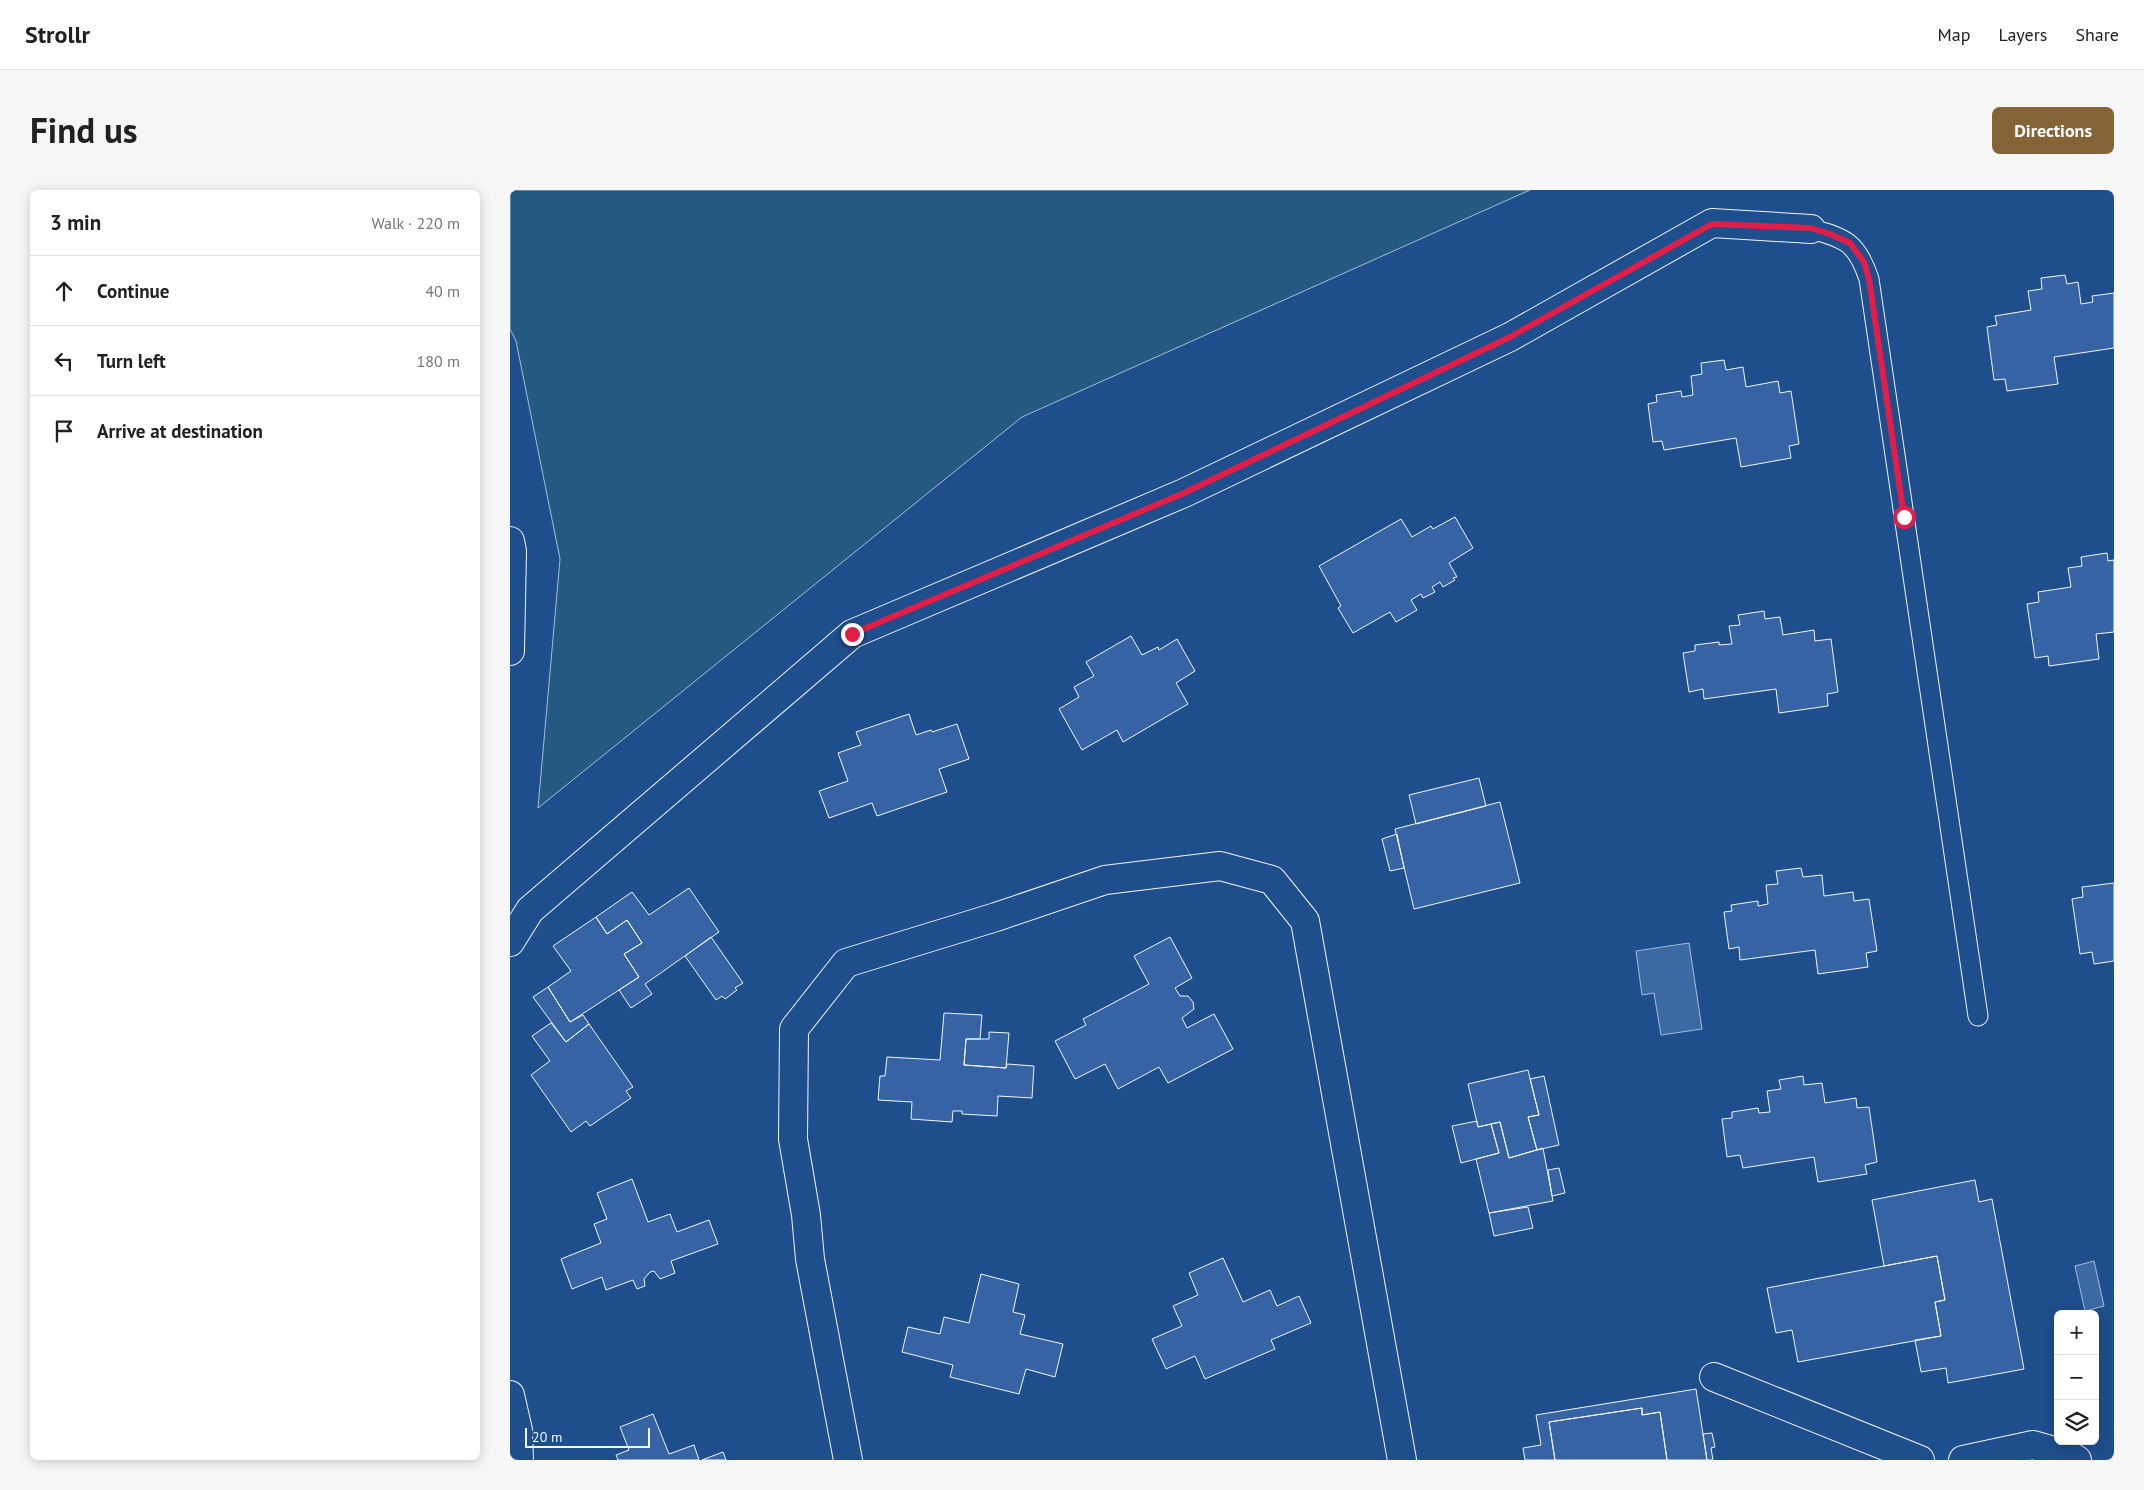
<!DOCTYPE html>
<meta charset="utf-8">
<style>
:root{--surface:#fff;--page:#f6f6f6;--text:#202124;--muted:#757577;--line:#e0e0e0;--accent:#846436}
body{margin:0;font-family:"PT Sans",sans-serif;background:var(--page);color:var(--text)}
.controls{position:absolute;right:15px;bottom:15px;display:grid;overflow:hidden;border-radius:8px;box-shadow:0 2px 12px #0003}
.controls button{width:45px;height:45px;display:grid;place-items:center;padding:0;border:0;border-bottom:1px solid var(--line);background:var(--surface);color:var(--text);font:25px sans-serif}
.scale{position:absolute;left:15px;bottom:12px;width:125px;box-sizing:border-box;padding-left:5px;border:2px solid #f2f6ff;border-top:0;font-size:14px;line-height:18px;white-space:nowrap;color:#f2f6ff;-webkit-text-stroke:4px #1f4e8c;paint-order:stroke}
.stop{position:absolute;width:15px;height:15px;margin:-11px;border:4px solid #e11d48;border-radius:50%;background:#fff}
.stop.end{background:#e11d48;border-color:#fff;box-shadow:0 1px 5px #0008}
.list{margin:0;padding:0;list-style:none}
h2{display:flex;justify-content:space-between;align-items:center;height:65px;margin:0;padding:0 20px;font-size:21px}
h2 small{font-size:16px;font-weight:400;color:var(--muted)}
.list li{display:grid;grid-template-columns:32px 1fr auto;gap:15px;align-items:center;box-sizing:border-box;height:70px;padding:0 20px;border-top:1px solid var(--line)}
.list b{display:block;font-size:19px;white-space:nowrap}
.list em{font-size:16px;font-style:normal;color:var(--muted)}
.icon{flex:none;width:28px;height:28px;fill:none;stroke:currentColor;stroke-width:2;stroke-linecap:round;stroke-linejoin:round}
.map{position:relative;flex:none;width:1604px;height:1270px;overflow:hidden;border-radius:8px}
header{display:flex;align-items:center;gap:30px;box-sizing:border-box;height:70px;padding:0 25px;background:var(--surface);border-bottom:1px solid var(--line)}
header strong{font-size:24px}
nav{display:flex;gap:28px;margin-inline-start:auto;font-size:18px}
.intro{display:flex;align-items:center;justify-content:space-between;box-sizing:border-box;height:120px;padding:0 30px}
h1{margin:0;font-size:35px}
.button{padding:12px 22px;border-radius:8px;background:var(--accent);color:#fff;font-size:18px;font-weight:700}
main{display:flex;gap:30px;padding:0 30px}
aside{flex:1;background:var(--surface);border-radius:8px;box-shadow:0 2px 12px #0003}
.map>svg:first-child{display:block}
.green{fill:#245a82;stroke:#a8bbd7}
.water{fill:#3b69a3;stroke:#a8bbd7}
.building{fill:#3563a3;stroke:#f2f6ff}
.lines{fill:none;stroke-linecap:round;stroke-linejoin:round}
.lane-casing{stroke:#f2f6ff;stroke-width:21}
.street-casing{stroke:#f2f6ff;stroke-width:30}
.lane{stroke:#1f4e8c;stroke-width:19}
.street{stroke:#1f4e8c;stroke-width:28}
.route{stroke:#e11d48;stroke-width:6}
</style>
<header>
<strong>Strollr</strong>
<nav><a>Map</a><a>Layers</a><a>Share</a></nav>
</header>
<div class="intro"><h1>Find us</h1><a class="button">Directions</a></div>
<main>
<aside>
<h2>3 min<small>Walk · 220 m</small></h2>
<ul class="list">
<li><svg class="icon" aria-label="ahead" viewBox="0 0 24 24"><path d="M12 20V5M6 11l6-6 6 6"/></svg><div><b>Continue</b></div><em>40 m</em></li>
<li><svg class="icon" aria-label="left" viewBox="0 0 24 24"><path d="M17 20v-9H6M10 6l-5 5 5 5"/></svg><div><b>Turn left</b></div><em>180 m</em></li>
<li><svg class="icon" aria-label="arrive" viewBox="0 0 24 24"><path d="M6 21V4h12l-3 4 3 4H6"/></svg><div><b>Arrive at destination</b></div></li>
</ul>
</aside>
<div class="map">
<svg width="1604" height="1270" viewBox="0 0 1604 1270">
<rect width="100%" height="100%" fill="#1f4e8c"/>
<path class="green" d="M0,0H1020L512,227L28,618L50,369L6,151L0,139Z"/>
<path class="water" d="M1179,753L1192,839L1151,845L1144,803L1132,805L1126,761Z
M1584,1071L1594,1116L1575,1121L1565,1076Z"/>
<path class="building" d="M1555,85L1557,94L1568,92L1571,114L1583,112L1582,106L1604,103V158L1544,167L1548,194L1497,201L1495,189L1484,190L1477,137L1487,135L1485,126L1521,120L1518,101L1532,99L1531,88Z
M1214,170L1216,180L1233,177L1236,197L1268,191L1270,203L1281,201L1289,254L1279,256L1281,268L1231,277L1226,248L1154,260L1152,251L1143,252L1138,214L1147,212L1146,205L1171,201L1172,207L1183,205L1181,186L1192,184L1191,173Z
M945,327L963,358L939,373L947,387L943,388L945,390L933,397L930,392L922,397L925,402L913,408L911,404L901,410L907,420L886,432L880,422L843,443L828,418L831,416L809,376L891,329L902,347L921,336L923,339Z
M1597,363L1598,371L1604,370V442L1586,444L1589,469L1539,476L1538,466L1525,468L1517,414L1529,412L1528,402L1561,397L1558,378L1572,376L1571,367Z
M1254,421L1255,429L1270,427L1273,445L1304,440L1305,451L1321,449L1328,502L1317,504L1318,516L1269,523L1266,499L1194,509L1193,499L1179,502L1173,463L1185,461V455L1209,452V455L1222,454L1219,436L1230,435L1228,425Z
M621,446L632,465L648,457L649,460L667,449L685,481L666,493L678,514L613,552L607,540L572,560L549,519L569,507L564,497L584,486L576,472Z
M399,524L406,545L421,540L422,542L447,534L459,569L429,579L437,602L367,626L362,613L319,628L309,601L338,591L328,563L351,555L346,542Z
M969,588L976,616L906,634L899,605Z
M990,612L1010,693L904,719L885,639Z
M887,644L894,678L880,681L872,649Z
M1291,678L1293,687L1312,685L1314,706L1343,702L1344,711L1359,709L1367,761L1356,763L1358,777L1308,784L1305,760L1230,770L1229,757L1219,759L1214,722L1222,721L1221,715L1248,711V716L1258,714L1256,695L1268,694L1266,681Z
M1604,693V771L1584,774L1582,762L1570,764L1562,709L1573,707L1572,697Z
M179,698L209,742L135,794L142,804L121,818L109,800L129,787L114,764L132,753L117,730L97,744L86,727L122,702L139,725Z
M86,727L97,744L117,730L132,753L114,764L129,787L60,832L38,797L61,781L43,756Z
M201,747L233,793L225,798L227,800L215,809L212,806L206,810L175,766Z
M660,747L682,788L665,798L670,806H678L683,812L684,819L672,828L677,838L704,824L723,859L658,893L649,877L608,899L595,874L565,889L545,851L576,835L573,829L639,794L624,766Z
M38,797L60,832L73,825L79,834L56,852L23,807Z
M434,823L472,825L470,849H456L454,875L496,878L497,874L524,876L522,908L488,906L487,926L452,924V921H443L442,932L401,929L402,912L368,910L370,886H375L377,867L430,870Z
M41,833L56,852L79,834L123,897L116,901L121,908L80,936L76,931L61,942L21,885L40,871L22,846Z
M479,842L499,843L496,878L454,875L456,849H479Z
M1018,880L1029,925L1018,927L1027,960L999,968L990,932L968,937L958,894Z
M1034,886L1049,955L1027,960L1018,927L1029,925L1020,889Z
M1293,886L1294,895L1312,893L1315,913L1346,908L1347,918L1359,917L1367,972L1355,975L1357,984L1308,992L1304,967L1233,978L1230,965L1217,967L1212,929L1222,928V922L1248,918L1249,923L1260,922L1257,901L1271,899L1269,890Z
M967,931L968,937L981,934L989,963L951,973L942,936Z
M990,932L999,968L1033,958L1043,1011L979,1023L966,969L989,963L981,934Z
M1049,978L1055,1003L1042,1006L1038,980Z
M122,989L138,1032L160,1024L167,1042L199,1030L208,1054L161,1071L165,1083L150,1089L144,1081L140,1082L134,1089L135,1096L127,1099L123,1090L96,1100L92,1087L62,1099L51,1069L91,1053L84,1034L97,1029L87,1003Z
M1465,990L1469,1012L1482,1009L1514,1179L1438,1193L1436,1178L1411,1182L1405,1150L1431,1146L1425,1112L1435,1110L1427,1066L1374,1076L1362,1010Z
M1018,1017L1023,1038L984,1046L979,1023Z
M1427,1066L1435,1110L1425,1112L1431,1146L1288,1172L1282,1140L1266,1143L1257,1098Z
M713,1068L733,1112L760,1100L767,1116L789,1106L801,1133L761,1150L765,1159L695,1189L685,1166L656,1179L642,1149L672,1136L663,1116L688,1105L679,1083Z
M471,1084L509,1094L503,1122L515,1125L510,1144L553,1154L545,1187L516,1179L509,1204L440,1187L443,1175L392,1162L398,1137L430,1144L434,1127L459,1133Z
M1186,1199L1197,1270H1157L1150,1222L1132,1225V1218L1039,1232L1045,1270H1015L1013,1258L1031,1255L1026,1225Z
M1132,1218V1225L1150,1222L1157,1270H1045L1039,1232Z
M143,1224L159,1264L184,1255L189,1270H108L106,1265L119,1260L110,1237Z
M1202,1243L1205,1257L1201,1258L1203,1270H1197L1193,1244Z
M213,1262L216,1270H192Z"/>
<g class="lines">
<defs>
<path id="lane" d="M1301,39C1336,48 1347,53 1359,89L1468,826"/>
<path id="street" d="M0,351L2,361L0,461
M0,752L20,720L342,444L674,303L1000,147L1202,33L1301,39
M1204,1187L1410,1270
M0,1205L8,1240L9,1270
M338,1270L300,1069L296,1025L283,949L284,839L336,773L486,727L595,690L710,676L762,690L795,731L892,1270
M1453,1270L1523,1255L1561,1266L1567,1270"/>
</defs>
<use href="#lane" class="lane-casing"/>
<use href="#street" class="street-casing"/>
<use href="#lane" class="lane"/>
<use href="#street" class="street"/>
</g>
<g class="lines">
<path class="route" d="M342,444L674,303L1000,147L1202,34L1301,38L1320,44L1340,53L1354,72L1359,89L1394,327"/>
</g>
</svg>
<div class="controls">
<button>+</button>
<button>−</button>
<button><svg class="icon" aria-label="layers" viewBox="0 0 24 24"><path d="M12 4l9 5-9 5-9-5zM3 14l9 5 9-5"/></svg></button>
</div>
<div class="scale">20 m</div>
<div class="stop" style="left:1394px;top:327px"></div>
<div class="stop end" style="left:342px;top:444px"></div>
</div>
</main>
